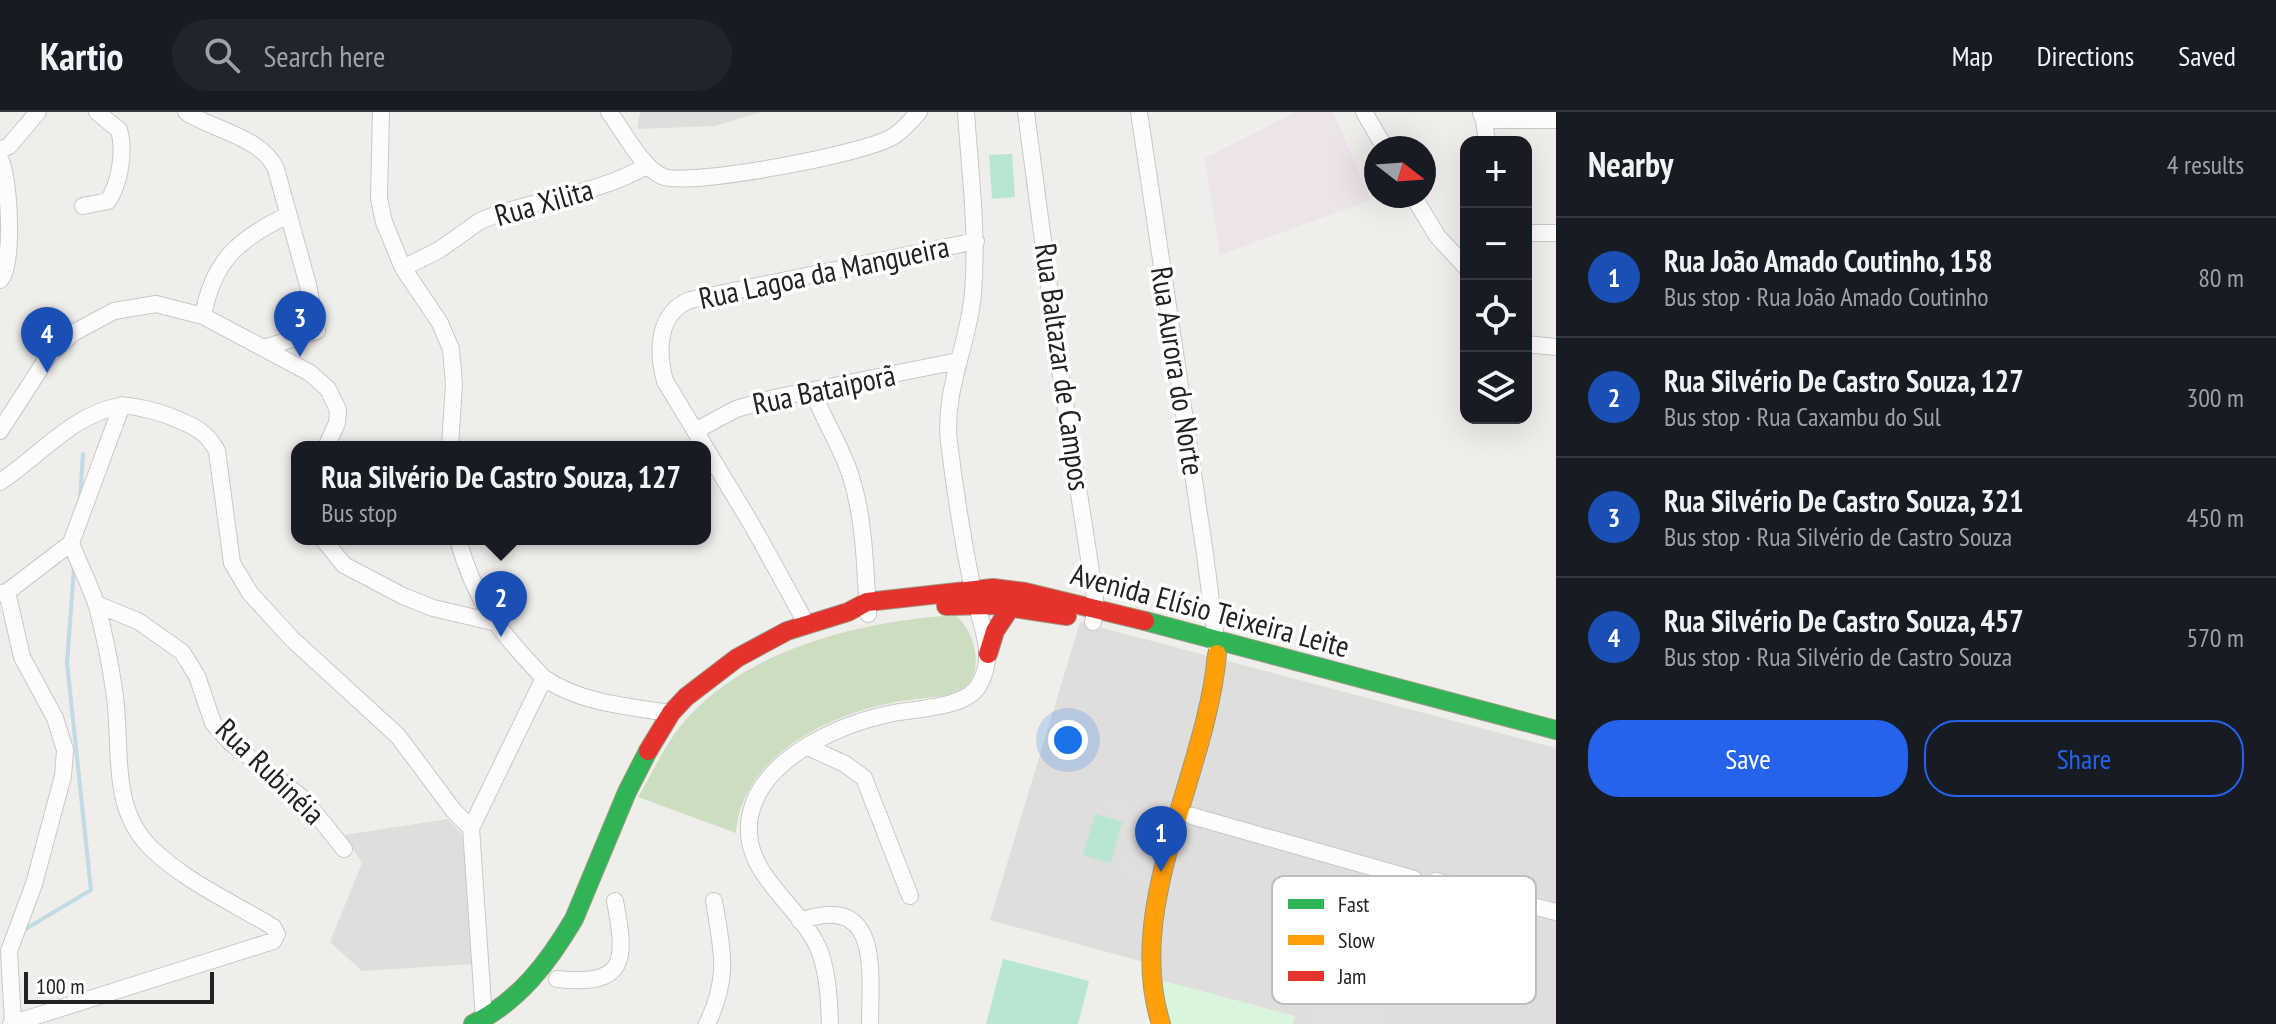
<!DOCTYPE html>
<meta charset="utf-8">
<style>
:root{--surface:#171b24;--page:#20242c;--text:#f1f3f6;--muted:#9ea1a6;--line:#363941;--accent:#2563eb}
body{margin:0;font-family:"PT Sans Narrow",sans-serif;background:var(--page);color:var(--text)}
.controls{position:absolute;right:24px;top:24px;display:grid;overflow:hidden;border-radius:16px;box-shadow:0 8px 32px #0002}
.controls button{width:72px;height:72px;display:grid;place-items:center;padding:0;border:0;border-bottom:2px solid var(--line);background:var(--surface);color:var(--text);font:40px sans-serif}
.compass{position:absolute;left:1364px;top:24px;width:72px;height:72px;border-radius:50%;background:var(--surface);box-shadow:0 8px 32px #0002;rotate:107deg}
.scale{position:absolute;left:24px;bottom:20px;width:190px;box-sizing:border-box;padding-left:8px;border:4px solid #222;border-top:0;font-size:22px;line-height:28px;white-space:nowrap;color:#222;-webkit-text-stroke:6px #fff;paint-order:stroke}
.you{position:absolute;left:1068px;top:628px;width:28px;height:28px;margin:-20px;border:6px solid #fff;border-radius:50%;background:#1a73e8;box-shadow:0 0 0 12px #1a73e833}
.badge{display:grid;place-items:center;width:52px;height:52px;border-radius:50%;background:var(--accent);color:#fff;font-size:26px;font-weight:700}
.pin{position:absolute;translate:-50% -66px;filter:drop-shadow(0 2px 4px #0008)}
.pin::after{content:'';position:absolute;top:42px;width:28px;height:24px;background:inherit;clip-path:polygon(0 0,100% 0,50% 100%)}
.popup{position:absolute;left:291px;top:329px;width:420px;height:104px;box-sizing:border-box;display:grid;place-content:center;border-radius:16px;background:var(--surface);filter:drop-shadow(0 2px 6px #0005);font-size:26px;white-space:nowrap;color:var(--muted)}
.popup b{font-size:30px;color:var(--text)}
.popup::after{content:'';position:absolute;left:50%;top:100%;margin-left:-16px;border:16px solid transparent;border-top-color:var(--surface)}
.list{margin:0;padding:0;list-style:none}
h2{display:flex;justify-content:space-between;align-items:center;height:104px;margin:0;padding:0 32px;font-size:34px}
h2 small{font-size:26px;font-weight:400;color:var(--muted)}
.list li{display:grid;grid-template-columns:52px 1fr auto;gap:24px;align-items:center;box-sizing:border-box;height:120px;padding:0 32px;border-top:2px solid var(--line)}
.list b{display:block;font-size:30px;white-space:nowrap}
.list p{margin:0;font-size:26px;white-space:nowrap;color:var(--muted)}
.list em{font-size:26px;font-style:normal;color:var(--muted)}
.actions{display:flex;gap:16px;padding:24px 32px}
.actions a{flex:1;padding:18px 0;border:2px solid var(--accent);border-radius:32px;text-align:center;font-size:28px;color:var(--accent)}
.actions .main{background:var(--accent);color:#fff}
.icon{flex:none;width:44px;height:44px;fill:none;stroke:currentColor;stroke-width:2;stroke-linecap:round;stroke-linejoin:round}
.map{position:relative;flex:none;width:1556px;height:912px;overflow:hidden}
header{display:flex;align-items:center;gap:48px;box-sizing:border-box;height:112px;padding:0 40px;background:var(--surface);border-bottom:2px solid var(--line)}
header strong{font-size:38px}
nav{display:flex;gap:44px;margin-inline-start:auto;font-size:28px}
.search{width:560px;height:72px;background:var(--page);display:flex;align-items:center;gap:20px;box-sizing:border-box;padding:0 28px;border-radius:44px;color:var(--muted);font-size:30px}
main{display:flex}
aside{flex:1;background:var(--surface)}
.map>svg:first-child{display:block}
.residential{fill:#dfdedc}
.industrial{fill:#ede4e9}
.forest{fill:#cbdec1}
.park{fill:#daf5da}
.pitch{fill:#b7e6d2}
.parking{fill:#e0dfde}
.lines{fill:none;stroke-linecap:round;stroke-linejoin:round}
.stream{stroke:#bfdbe3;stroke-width:4}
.street-casing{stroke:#c9c8c7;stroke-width:18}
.fast-casing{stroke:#999a82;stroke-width:20}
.slow-casing{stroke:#999a82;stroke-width:20}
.jam-casing{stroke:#999a82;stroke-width:20}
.street{stroke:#fdfcfc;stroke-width:16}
.fast{stroke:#30b455;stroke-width:18}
.slow{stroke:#ff9f0a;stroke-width:18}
.jam{stroke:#e5322d;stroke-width:18}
.labels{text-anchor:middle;stroke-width:7;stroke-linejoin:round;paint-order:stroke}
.street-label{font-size:30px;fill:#222;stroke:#fff}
.key{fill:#fff;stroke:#bdbdbd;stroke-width:2}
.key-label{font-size:22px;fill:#222}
</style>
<header>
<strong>Kartio</strong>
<div class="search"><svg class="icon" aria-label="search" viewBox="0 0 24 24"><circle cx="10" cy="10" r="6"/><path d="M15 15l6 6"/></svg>Search here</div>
<nav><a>Map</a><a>Directions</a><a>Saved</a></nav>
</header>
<main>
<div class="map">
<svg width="1556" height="912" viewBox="0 0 1556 912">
<rect width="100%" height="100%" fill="#f0eeeb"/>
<path class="residential" d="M640,0H761L715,14L637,17Z
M1080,510L1556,636V912H1173L1155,853L990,808Z
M448,707L467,728L475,852L362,859L330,830L362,751L344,723Z"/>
<path class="industrial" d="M1296,0H1333L1371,88L1220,143L1205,46Z"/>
<path class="forest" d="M955,503C976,519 988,567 957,580C940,587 909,586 890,591C826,604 741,646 736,721L638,685C654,658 668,626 690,603C755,534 865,509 955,503Z"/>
<path class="park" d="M1157,867L1295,904L1293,912H1169Z"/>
<path class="pitch" d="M1012,42L1015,85L992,87L989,43Z
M1095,702L1122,710L1111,751L1083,743Z
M1339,779L1404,797L1393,833L1329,814Z
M1003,847L1089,869L1078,912H986Z"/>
<path class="parking" d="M1102,678L1167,696L1146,773L1081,755L1083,746L1112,754L1126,710L1095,700Z
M1343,745L1412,766L1398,825L1395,828L1404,795L1338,776L1330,803L1325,801Z
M1327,842L1398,863L1384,912H1307Z"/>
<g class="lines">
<path class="stream" d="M80,388L83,342
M22,819L91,778L67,551L74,456"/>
<defs>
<path id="street" d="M186,0C213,18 262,25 276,57L308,173L317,219L264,236
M381,0L379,86L384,110L403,156L440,211L451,237L454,272L450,335
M609,0C623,18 643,58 664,65C693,74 864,42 892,25C903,19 910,9 919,0
M1026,0L1060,258L1094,479L1096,496L1093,510
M1139,0L1205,442L1217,536
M1364,0L1385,36
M1481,1L1484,8L1487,30
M1484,8H1556
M0,38L9,34L38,0
M0,47C10,66 14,154 0,168
M1413,84L1438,125L1466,155
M83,94L108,89C120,71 125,38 119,18L97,0
M1526,121H1556
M403,156L439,138L480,109L495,103C545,86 600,81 646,54
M203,204C213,149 238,127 288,103
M1526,232L1556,235
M813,279C823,308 842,335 851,365C865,409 865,457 868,502
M0,319L49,243L73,221L114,199L156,192L203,204L310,261L328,277L338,298L337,311L326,335
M695,319L736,297L774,286L958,249
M0,370C38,345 73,302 120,294C131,292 163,301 174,306C194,314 207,320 217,339L232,451L250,481L292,527L398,624L454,699L471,716
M323,427L344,453L403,484L433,496L493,510
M458,427C474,488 501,522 544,566C580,591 629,595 671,601
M7,480L22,545L55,606L65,638L63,664L34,772L9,839L13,911
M0,481L7,480L71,431
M96,492L138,509L182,540L197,564L213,611L230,630L304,687L344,737
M806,511L752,413L665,269C657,240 657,201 690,188L976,129
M808,635L845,652L864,666L910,784
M1192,704L1414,767
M1436,769L1556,800
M800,809C882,780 870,860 870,912
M557,867C628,875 626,847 615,789
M484,907L471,716L544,566
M11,912L273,829L277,822L273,815C232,790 184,769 150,735C108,693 123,631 114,578C110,550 104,521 97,494C90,473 79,452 71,431L122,293
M707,912C730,865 722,838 714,789
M830,912C829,888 828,863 820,840C802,793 739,762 750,704C761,648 834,615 884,603C910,596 965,598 979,573C984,565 987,553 987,544C988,524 977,499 973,479C963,430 955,379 949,330C943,278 969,232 973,181C978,120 970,61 966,0"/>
<path id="fast" d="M1145,509L1556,618
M473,912C519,889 548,851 574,807L627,680L648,639"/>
<path id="slow" d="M1161,912C1123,794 1207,661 1217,542"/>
<path id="jam" d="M946,494L994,493L1067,504
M988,542L995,519L1011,495
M648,639L671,601L686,585L737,546L787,519L848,500L867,490L993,476L1025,480L1145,509"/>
</defs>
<use href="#street" class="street-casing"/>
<use href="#fast" class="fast-casing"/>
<use href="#slow" class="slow-casing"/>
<use href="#jam" class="jam-casing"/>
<use href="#street" class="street"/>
<use href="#fast" class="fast"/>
<use href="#slow" class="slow"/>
<use href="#jam" class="jam"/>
</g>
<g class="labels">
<g class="street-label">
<text transform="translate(544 91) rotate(-16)" y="10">Rua Xilita</text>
<text transform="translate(824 161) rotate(-12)" y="10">Rua Lagoa da Mangueira</text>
<text transform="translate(1062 255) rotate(82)" y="10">Rua Baltazar de Campos</text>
<text transform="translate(1177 259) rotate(81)" y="10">Rua Aurora do Norte</text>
<text transform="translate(824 278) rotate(-12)" y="10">Rua Bataiporã</text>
<text transform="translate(1210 499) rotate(15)" y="10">Avenida Elísio Teixeira Leite</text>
<text transform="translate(270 660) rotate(44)" y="10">Rua Rubinéia</text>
</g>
</g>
<rect x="1272" y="764" width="264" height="128" rx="12" class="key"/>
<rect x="1288" y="787" width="36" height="10" fill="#30b455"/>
<rect x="1288" y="823" width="36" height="10" fill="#ff9f0a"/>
<rect x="1288" y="859" width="36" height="10" fill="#e5322d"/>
<g class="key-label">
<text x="1338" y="800">Fast</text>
<text x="1338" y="836">Slow</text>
<text x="1338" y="872">Jam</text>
</g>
</svg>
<div class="controls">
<button>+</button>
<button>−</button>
<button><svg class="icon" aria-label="locate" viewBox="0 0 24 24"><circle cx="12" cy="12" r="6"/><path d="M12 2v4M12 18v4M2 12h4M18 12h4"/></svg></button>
<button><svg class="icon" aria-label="layers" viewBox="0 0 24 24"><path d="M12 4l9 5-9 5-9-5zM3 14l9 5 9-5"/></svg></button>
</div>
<svg class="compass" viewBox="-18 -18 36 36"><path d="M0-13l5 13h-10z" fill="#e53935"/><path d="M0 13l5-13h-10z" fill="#9ea1a6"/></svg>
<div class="scale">100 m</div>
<div class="you"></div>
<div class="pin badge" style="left:1161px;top:760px;background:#1a4fb4">1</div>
<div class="pin badge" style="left:501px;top:525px;background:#1a4fb4">2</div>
<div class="popup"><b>Rua Silvério De Castro Souza, 127</b>Bus stop</div>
<div class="pin badge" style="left:300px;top:245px;background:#1a4fb4">3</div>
<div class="pin badge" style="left:47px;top:261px;background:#1a4fb4">4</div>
</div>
<aside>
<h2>Nearby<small>4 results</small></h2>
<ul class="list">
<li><span class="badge" style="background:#1a4fb4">1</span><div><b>Rua João Amado Coutinho, 158</b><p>Bus stop · Rua João Amado Coutinho</p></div><em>80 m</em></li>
<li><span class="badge" style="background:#1a4fb4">2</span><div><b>Rua Silvério De Castro Souza, 127</b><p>Bus stop · Rua Caxambu do Sul</p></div><em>300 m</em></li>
<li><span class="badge" style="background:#1a4fb4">3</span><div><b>Rua Silvério De Castro Souza, 321</b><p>Bus stop · Rua Silvério de Castro Souza</p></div><em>450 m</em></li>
<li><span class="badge" style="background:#1a4fb4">4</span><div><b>Rua Silvério De Castro Souza, 457</b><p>Bus stop · Rua Silvério de Castro Souza</p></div><em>570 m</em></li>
</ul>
<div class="actions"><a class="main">Save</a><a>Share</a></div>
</aside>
</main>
